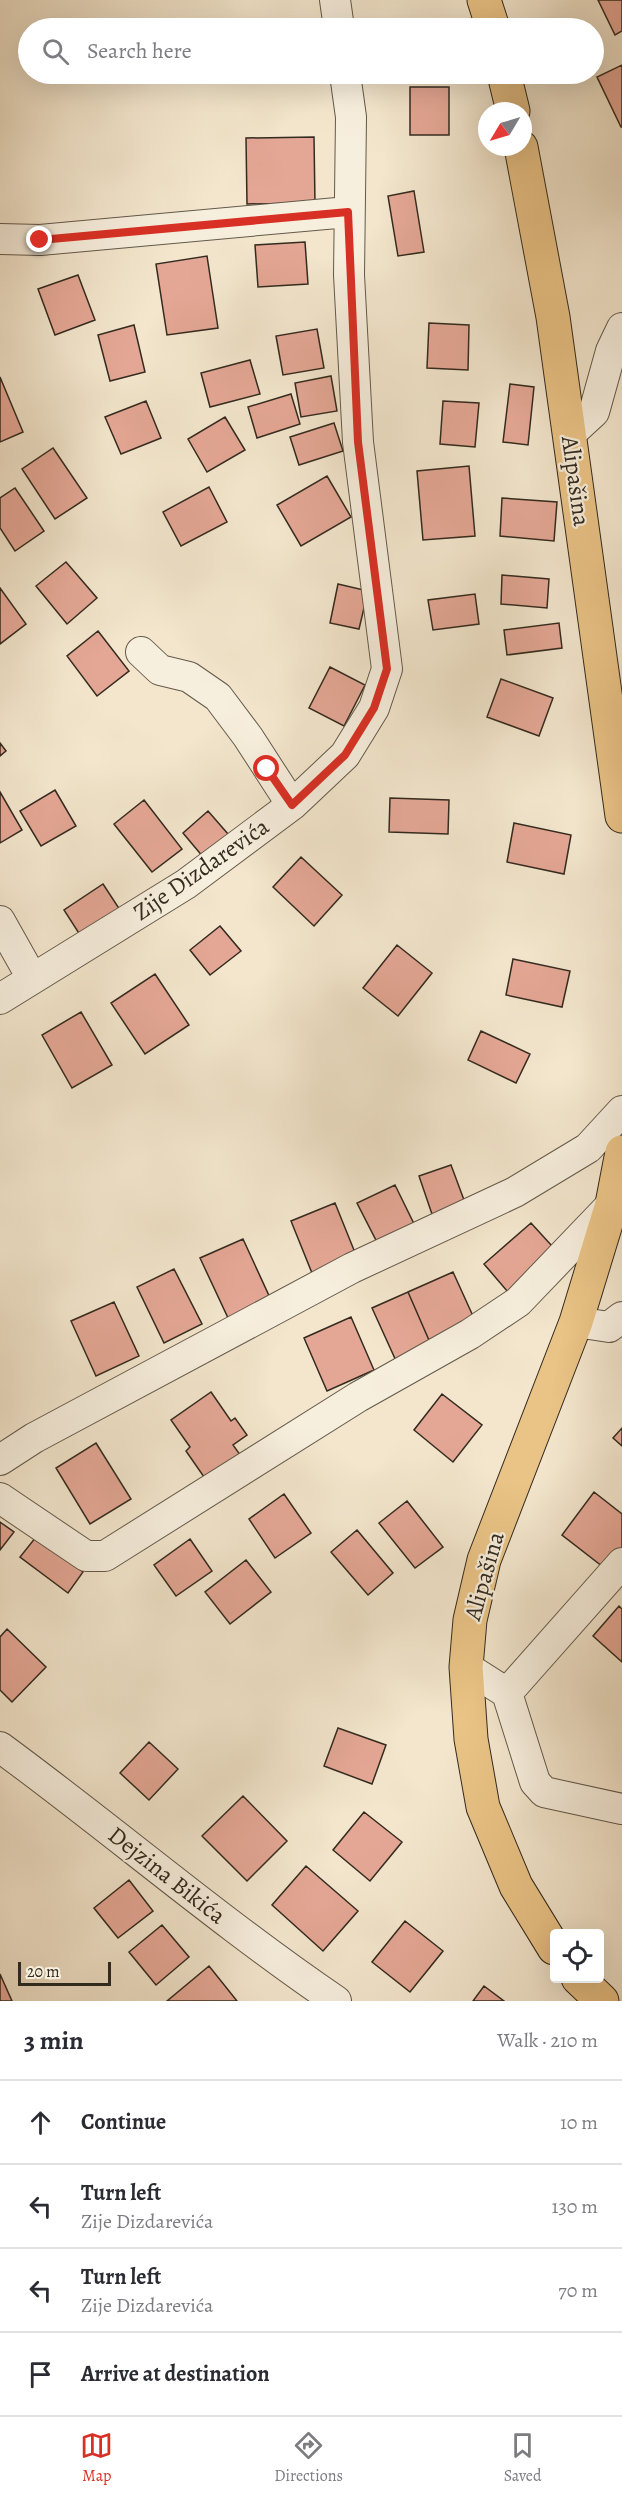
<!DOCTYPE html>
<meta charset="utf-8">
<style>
:root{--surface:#fff;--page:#f7f7f7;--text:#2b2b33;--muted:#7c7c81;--line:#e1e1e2;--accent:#d93025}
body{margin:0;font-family:Alegreya,serif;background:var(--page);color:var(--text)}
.controls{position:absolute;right:18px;bottom:18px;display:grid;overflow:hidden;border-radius:6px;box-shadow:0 6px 24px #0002}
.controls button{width:54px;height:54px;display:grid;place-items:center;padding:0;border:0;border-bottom:2px solid var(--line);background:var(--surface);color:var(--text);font:30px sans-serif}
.compass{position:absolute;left:478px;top:102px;width:54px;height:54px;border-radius:50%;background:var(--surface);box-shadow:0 6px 24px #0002;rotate:232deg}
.scale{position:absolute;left:18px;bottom:15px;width:93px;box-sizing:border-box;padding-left:6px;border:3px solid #332a1f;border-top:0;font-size:16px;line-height:21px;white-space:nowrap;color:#332a1f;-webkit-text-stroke:4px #f7efde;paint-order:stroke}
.stop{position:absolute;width:18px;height:18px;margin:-14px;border:4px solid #d93025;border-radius:50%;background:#fff}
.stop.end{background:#d93025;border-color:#fff;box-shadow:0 2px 6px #0008}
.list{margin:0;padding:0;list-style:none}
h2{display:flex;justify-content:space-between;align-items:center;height:78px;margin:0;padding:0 24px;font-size:26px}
h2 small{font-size:20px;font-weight:400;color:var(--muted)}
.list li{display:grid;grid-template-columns:39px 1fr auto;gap:18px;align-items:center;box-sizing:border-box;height:84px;padding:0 24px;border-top:2px solid var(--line)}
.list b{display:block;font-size:22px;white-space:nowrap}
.list p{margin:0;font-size:20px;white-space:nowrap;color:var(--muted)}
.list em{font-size:20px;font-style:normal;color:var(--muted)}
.icon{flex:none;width:33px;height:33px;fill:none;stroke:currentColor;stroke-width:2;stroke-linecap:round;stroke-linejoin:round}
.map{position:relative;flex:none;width:622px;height:2001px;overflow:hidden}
.search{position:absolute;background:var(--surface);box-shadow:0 6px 24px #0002;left:18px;right:18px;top:18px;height:66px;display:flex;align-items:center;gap:15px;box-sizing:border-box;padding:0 21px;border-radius:33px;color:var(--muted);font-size:22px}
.sheet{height:414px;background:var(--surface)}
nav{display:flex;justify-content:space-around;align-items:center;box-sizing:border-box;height:84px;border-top:2px solid var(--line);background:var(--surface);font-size:16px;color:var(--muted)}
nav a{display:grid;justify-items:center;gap:3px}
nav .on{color:var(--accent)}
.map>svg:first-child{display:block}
.building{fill:#e4a795;stroke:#332a1f;stroke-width:1.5}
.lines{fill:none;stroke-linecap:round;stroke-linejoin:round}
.minor-casing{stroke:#63594a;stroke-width:32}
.major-casing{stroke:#332a1f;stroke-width:35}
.minor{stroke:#f7efde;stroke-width:30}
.major{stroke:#eac386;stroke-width:33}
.route{stroke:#d93025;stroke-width:8}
.labels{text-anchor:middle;stroke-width:4.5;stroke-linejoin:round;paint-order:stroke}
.street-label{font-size:24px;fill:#332a1f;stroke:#f7efde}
</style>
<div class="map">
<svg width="622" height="2001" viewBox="0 0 622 2001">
<rect width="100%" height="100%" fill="#f3e6cd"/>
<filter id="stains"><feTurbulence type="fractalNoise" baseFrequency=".00333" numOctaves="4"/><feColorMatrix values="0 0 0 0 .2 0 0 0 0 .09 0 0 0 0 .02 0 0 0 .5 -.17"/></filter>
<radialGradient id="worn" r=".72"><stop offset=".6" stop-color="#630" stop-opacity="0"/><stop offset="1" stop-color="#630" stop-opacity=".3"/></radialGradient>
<path class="building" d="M598,0H622V31L615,35Z
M622,65V127H621L597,77Z
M410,87H449V135H410Z
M314,137L315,203L247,204L246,138Z
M414,191L424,252L398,256L388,196Z
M305,242L308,284L258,287L255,245Z
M207,256L218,328L167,335L156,264Z
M78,275L95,320L55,335L38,289Z
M429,323L469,325L468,370L427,368Z
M134,325L145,372L110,381L98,335Z
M317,329L324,368L283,375L276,336Z
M250,360L260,394L210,407L201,373Z
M331,376L337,411L301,417L295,383Z
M0,377L23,432L0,442Z
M510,384L534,387L528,445L503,442Z
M291,394L300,424L257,438L248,407Z
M146,401L161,438L121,454L105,417Z
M443,401L479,403L475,447L440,444Z
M225,417L245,450L207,472L188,439Z
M334,423L343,451L299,465L290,437Z
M53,448L87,498L55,519L22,469Z
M469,466L475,536L423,540L417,471Z
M327,476L351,517L301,546L277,505Z
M209,487L227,522L181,546L163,512Z
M15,488L44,531L15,551L0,528V498Z
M502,498L557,502L554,541L500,536Z
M66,562L97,598L67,624L36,586Z
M502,575L549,579L547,608L501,604Z
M338,584L368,591L359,629L330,623Z
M0,588L26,624L0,644Z
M475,594L479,624L433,630L428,600Z
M559,623L562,648L507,655L504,630Z
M98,631L129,671L97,696L67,656Z
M330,667L365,685L344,726L309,708Z
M501,679L553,698L539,736L487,717Z
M0,743L6,751L0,756Z
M55,790L76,826L41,846L20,811Z
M0,792L22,830L0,843Z
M390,798L449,800L448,834L389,832Z
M144,800L182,849L152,872L114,824Z
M208,811L235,842L209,864L183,833Z
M514,823L571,835L564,874L507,862Z
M301,857L342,895L314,926L273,887Z
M103,884L122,913L82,938L64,910Z
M220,926L241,951L210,975L190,950Z
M397,945L432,973L398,1016L363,988Z
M513,959L570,971L562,1007L506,995Z
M155,974L189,1025L145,1054L111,1003Z
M81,1012L112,1065L72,1088L42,1035Z
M481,1031L530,1054L516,1083L468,1060Z
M451,1165L467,1208L434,1220L419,1176Z
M395,1185L418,1232L381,1250L357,1203Z
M335,1203L358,1260L314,1278L291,1221Z
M531,1223L562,1257L514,1299L484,1264Z
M243,1239L271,1300L229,1320L200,1258Z
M174,1269L202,1324L164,1343L137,1287Z
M453,1272L478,1327L432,1347L408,1292Z
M408,1292L432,1347L397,1363L372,1308Z
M114,1302L139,1356L96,1376L71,1321Z
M351,1317L374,1370L327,1391L304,1338Z
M211,1392L231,1421L235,1418L247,1435L233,1445L246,1463L211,1487L186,1451L190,1447L171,1420Z
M442,1394L482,1425L453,1462L414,1430Z
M622,1428V1446L613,1438Z
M96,1443L131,1499L90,1524L56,1468Z
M594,1492L622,1514V1551L607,1570L562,1535Z
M284,1494L311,1533L275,1558L249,1519Z
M407,1501L443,1547L415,1568L379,1523Z
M0,1522L14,1532L0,1550Z
M357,1530L393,1573L368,1595L331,1552Z
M36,1537L83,1572L68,1593L20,1557Z
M190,1539L212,1571L176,1596L154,1565Z
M246,1560L271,1592L230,1624L205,1592Z
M619,1606L622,1609V1662L593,1636Z
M7,1629L46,1667L12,1702L0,1690V1637Z
M338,1728L386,1745L372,1784L324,1766Z
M149,1742L178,1769L149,1800L120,1773Z
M243,1796L287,1841L247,1881L202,1836Z
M364,1812L402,1842L370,1881L333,1850Z
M306,1866L358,1911L323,1951L272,1905Z
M129,1880L153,1911L118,1938L94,1908Z
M405,1921L443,1951L410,1992L372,1962Z
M162,1925L189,1957L156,1985L129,1952Z
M209,1966L237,2001H167Z
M0,1974L12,2001H0Z
M484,1986L504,2001H473Z"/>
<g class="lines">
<defs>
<path id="minor" d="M335,0L339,28
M0,239L40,240L348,212
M569,435L594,412L611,351L622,328
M141,652L160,670L189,677L218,697L248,737L292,805
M0,921L32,978
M0,999L186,884L292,805L345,755L374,708L387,669L358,442L349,275L351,117L345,74
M576,1322L609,1327L622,1317
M0,1460L34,1438L352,1268L515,1192L588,1148L622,1111
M0,1498L86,1556H105L358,1397L470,1334L518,1302L612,1204
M466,1667L507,1693L535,1782L544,1792L622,1809
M507,1693L622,1563
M0,1747C113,1830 220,1922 336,2001"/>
<path id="major" d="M484,0L493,28
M504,74L513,111
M521,147L553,317L622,816
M554,1948L516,1886L483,1807L471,1739L466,1667L470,1620L484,1560L576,1322L612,1204L622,1152
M578,1978L602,2001"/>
</defs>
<use href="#minor" class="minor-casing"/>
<use href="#major" class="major-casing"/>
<use href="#minor" class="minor"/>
<use href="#major" class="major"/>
</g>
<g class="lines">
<path class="route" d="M40,240L348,212L358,442L387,669L374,708L345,755L292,805L267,769"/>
</g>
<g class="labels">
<g class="street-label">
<text transform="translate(576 481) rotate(82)" y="8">Alipašina</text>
<text transform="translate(201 869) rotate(-35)" y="8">Zije Dizdarevića</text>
<text transform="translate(484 1576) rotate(-74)" y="8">Alipašina</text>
<text transform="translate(167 1875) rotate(38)" y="8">Dejzina Bikića</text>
</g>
</g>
<rect width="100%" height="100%" filter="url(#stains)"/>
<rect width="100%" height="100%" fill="url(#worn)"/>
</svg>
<div class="controls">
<button><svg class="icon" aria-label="locate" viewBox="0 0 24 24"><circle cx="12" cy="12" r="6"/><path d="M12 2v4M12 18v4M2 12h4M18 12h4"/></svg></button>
</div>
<svg class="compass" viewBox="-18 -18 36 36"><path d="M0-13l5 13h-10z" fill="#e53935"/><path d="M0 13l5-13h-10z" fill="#7c7c81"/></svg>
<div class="scale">20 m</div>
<div class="stop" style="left:267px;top:769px"></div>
<div class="stop end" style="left:40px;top:240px"></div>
<div class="search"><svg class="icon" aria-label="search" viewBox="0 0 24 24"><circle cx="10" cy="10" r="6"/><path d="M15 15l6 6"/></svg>Search here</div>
</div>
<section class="sheet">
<h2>3 min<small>Walk · 210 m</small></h2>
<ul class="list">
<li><svg class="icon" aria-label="ahead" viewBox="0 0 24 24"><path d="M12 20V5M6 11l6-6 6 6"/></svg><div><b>Continue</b></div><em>10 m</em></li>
<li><svg class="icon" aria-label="left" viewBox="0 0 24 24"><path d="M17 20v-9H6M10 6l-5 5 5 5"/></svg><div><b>Turn left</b><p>Zije Dizdarevića</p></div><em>130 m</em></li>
<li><svg class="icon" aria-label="left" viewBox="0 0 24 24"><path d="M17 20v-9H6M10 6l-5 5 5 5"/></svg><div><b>Turn left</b><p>Zije Dizdarevića</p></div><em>70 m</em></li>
<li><svg class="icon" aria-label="arrive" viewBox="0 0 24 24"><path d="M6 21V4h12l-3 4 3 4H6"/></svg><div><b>Arrive at destination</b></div></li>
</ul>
</section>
<nav>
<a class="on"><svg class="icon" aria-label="map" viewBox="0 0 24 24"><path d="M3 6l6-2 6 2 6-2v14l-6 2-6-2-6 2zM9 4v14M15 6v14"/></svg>Map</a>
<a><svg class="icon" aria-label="directions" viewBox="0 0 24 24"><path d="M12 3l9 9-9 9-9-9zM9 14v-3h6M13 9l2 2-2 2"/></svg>Directions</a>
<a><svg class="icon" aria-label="saved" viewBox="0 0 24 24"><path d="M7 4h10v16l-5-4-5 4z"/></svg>Saved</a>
</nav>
